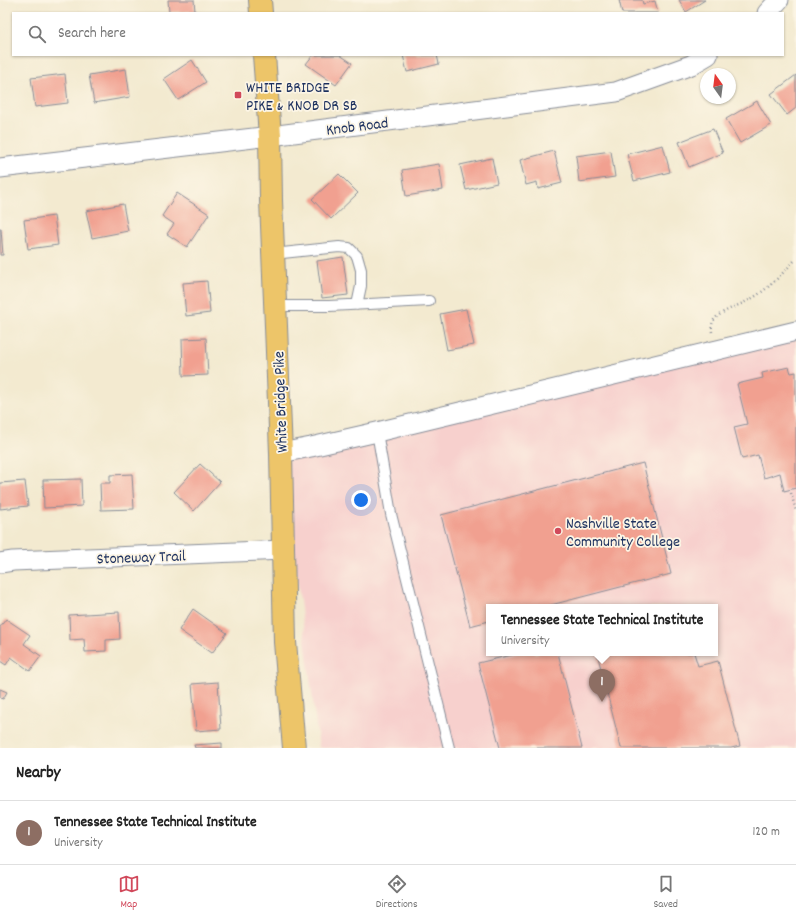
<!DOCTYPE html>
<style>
:root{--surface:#fff;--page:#f2f2f2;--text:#222;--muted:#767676;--line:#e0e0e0;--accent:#d1495b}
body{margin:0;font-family:Dekko,sans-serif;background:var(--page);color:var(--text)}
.compass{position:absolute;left:700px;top:68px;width:36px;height:36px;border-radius:50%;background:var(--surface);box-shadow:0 1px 3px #0004;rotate:346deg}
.you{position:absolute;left:361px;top:500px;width:14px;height:14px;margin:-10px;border:3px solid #fff;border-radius:50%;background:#1a73e8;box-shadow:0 0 0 6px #1a73e833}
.badge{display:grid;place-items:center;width:26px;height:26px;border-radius:50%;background:var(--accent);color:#fff;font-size:13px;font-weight:700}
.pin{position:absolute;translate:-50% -33px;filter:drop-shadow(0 1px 2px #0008)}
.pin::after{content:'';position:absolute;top:21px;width:14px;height:12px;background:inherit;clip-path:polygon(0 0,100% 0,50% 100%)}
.popup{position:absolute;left:486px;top:604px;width:232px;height:52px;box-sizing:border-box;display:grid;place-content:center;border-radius:0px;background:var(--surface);filter:drop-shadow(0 1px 3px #0005);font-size:13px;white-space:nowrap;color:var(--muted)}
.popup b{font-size:15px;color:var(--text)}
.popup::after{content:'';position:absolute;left:50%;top:100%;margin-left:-8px;border:8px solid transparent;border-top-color:var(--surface)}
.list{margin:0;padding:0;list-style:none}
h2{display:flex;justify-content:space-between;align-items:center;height:52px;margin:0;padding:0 16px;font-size:17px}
h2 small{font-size:13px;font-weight:400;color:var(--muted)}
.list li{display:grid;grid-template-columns:26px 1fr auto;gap:12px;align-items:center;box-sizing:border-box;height:64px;padding:0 16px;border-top:1px solid var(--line)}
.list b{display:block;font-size:15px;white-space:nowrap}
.list p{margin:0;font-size:13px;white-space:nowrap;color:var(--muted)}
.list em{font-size:13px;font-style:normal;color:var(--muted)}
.icon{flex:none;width:22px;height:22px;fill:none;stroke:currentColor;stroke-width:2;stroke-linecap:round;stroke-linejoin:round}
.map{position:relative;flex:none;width:796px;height:748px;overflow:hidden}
.search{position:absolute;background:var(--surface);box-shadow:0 1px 3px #0004;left:12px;right:12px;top:12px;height:44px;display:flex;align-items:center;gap:10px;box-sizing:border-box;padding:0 14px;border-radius:0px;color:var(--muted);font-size:15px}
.sheet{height:116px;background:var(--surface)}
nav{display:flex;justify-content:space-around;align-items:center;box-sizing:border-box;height:56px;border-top:1px solid var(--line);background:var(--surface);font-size:11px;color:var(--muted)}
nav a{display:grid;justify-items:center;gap:2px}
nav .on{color:var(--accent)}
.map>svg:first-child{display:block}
.built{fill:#f7d0cd;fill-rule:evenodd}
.building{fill:#f1a090}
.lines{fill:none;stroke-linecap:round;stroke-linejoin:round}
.service-casing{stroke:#878c97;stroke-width:12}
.minor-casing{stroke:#878c97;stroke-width:21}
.primary-casing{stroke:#878c97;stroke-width:24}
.path{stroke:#878c97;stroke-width:2.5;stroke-dasharray:1 3;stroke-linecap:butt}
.service{stroke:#fff;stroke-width:10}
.minor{stroke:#fff;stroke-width:19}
.primary{stroke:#edc569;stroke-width:22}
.poi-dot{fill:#d1495b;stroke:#fcf5e5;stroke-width:1.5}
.labels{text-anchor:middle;stroke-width:3.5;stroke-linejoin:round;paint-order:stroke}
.poi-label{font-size:16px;fill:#1b2f5e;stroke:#fcf5e5;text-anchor:start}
.street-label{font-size:16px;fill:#1b2f5e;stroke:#fcf5e5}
</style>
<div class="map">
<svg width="796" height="748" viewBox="0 0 796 748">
<rect width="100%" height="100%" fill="#fcf5e5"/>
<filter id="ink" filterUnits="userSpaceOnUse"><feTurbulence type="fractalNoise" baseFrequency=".025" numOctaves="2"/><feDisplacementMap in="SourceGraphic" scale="8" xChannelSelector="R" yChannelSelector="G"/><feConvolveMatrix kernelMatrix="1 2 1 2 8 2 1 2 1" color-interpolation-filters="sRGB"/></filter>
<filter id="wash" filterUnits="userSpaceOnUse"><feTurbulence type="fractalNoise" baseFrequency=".012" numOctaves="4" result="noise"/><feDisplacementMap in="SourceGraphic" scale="16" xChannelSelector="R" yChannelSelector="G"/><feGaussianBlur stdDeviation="0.9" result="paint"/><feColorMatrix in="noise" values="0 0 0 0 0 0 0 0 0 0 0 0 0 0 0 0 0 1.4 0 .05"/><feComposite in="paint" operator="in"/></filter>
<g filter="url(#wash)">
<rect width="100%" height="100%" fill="#f3ead0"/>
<path class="built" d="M796,332V748H319L281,453ZM489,607H715V653H489Z"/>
<g id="blocks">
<path class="building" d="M168,0H194L195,11L169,12Z
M619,0H642L643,4L655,1L658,13H622Z
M679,0H705L686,12Z
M313,55H340L352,63L336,85L306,64Z
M403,55H437L439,64L407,72Z
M192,60L206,82L178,100L164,79Z
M126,69L130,97L94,103L89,75Z
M65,74L68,103L35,107L31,78Z
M796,75V108L787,115L771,94Z
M757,101L771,125L740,143L726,119Z
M713,129L723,153L689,167L679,142Z
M663,145L670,172L634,181L627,154Z
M554,151L562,183L538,189L537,182L526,185L520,160Z
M611,151L615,177L579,182L576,156Z
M492,158L497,183L466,190L460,165Z
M439,164L443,190L406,196L402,170Z
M339,174L358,193L331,219L312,199Z
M177,193L209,214L187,247L167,234L174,224L162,216Z
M123,204L128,231L92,238L86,211Z
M54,216L58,245L28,249L24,220Z
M0,229H1L3,255H0Z
M343,257L348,295L322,298L317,261Z
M207,281L210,313L186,316L183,283Z
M466,309L474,345L447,350L440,314Z
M206,338L208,375L183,376L182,339Z
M789,367L791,373L796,372V488L784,491L780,473L764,478L758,455L742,459L734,427L747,424L737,384L763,378L762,373Z
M643,463L671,574L543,607H489V621L470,626L441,515Z
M200,464L220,482L194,511L174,492Z
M132,474L134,509L101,510L100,483H110V475Z
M81,479L82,506L44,508L43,480Z
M25,481L28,506L0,509V483Z
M193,609L227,633L212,653L179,630Z
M119,612L120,639L106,640V651L85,652L84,639L70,640L69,615Z
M6,619L30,635L24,644L41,656L30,671L11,657L6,665L0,661V627Z
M520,653H558L582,748H500L478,663Z
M597,653H694L698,666L718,661L740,746L731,748H621Z
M218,682L221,729L196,731L192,684Z
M0,689L7,692L3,699L0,698Z
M222,743V748H195L194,745Z"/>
</g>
</g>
<g filter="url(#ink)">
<use href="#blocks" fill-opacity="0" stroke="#878c97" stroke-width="1"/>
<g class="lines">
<defs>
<path id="service" d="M273,254L339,247L349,248L357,256L361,270V286L357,305
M275,306H329L429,301
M377,432L391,514L449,748"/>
<path id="minor" d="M767,13L779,0
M0,168L270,136L616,92L691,65L708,55
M281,453L311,447L377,432L796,331
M0,563L13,561L283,550"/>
<path id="primary" d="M260,0L261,13
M264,55L270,136L271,200L281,453L285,642L294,748"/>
</defs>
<use href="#service" class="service-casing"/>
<use href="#minor" class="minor-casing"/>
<use href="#primary" class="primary-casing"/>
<path class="path" d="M712,332C711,326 712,320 718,316C725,310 740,305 749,300C769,289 780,276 796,259
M791,493L796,511"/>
<use href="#service" class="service"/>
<use href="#minor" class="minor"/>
<use href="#primary" class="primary"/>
</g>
</g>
<g class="poi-dot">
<rect x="234" y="91" width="8" height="8" rx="2"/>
<circle cx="558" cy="531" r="4"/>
</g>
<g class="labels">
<g class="poi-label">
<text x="246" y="92">WHITE BRIDGE<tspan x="246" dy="18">PIKE &amp; KNOB DR SB</tspan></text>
<text x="566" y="528">Nashville State<tspan x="566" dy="18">Community College</tspan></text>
</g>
<g class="street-label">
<text transform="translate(357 125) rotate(-7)" y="6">Knob Road</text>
<text transform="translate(279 402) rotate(-92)" y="6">White Bridge Pike</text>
<text transform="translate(141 556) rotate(-2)" y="6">Stoneway Trail</text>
</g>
</g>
</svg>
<svg class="compass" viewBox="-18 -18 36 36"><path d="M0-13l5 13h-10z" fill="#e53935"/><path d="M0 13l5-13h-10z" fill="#767676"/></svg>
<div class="you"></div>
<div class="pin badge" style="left:602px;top:702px;background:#8d6e63">1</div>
<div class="popup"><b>Tennessee State Technical Institute</b>University</div>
<div class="search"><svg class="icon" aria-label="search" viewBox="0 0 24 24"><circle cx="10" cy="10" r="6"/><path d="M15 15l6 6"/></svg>Search here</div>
</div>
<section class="sheet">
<h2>Nearby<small></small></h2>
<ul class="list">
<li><span class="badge" style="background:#8d6e63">1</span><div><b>Tennessee State Technical Institute</b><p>University</p></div><em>120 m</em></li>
</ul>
</section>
<nav>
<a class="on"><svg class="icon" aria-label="map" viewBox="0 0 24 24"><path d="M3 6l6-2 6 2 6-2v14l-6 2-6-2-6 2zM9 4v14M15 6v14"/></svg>Map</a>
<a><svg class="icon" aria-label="directions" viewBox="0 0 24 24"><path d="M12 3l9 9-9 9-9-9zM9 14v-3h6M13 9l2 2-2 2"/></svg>Directions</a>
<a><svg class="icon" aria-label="saved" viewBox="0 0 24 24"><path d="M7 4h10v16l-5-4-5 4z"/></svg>Saved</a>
</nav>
